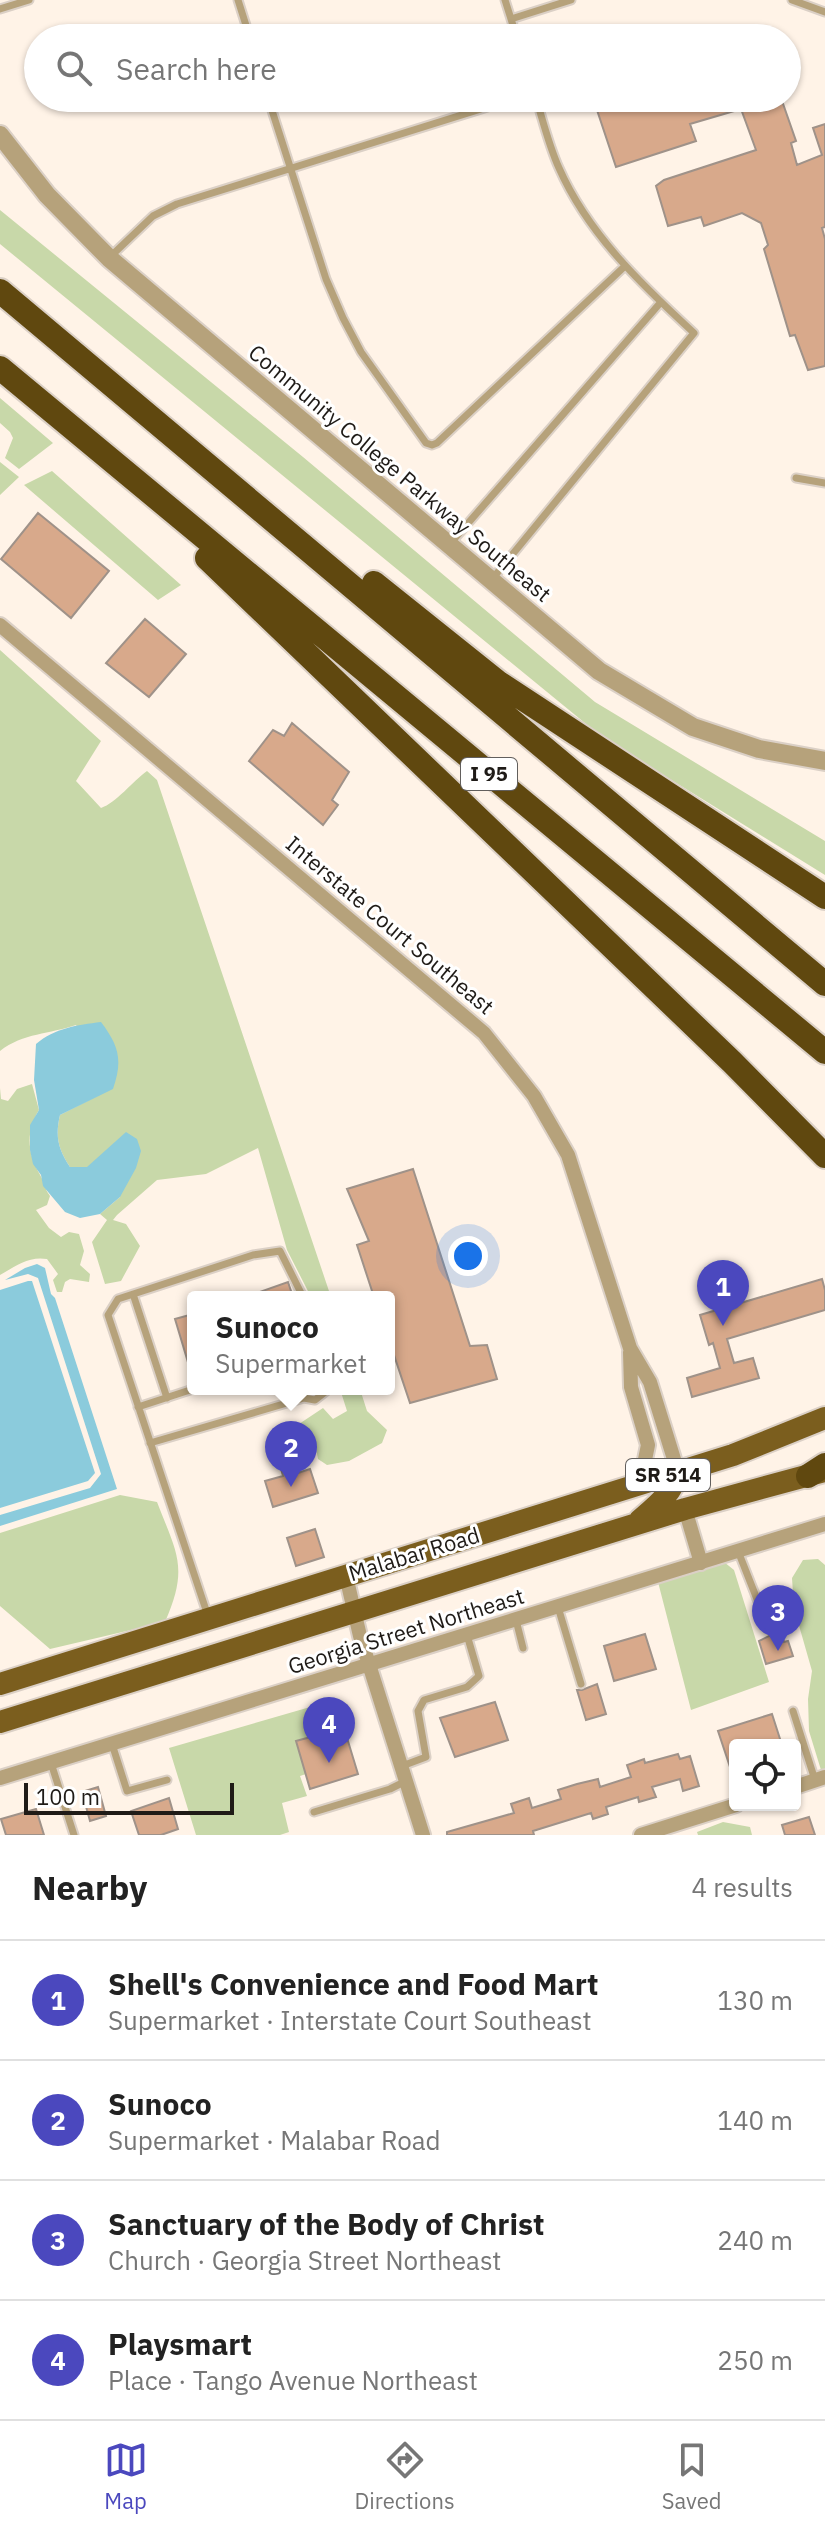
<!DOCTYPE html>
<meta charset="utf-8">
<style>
:root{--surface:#fff;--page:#f6f6f6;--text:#222;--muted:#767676;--line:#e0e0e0;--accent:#4b48be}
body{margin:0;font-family:"IBM Plex Sans",sans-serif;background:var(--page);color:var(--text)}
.controls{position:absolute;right:24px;bottom:24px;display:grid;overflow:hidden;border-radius:8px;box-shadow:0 2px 6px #0004}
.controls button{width:72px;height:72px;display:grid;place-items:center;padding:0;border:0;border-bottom:2px solid var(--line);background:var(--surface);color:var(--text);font:40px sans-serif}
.scale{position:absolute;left:24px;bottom:20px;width:210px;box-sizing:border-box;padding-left:8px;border:4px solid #1f1b17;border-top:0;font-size:22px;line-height:28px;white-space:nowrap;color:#1f1b17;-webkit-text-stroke:6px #fff;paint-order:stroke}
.you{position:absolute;left:468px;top:1256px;width:28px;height:28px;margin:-20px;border:6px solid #fff;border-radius:50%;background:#1a73e8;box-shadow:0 0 0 12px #1a73e833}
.badge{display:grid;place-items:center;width:52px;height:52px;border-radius:50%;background:var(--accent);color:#fff;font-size:26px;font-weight:700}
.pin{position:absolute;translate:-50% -66px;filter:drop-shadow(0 2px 4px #0008)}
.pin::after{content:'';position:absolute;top:42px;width:28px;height:24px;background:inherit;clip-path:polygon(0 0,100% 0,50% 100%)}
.popup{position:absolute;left:187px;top:1291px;width:208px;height:104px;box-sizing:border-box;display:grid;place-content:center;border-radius:8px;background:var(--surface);filter:drop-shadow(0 2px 6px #0005);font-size:26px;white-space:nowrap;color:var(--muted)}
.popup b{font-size:30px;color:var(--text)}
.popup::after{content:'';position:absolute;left:50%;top:100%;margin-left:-16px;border:16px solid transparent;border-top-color:var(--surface)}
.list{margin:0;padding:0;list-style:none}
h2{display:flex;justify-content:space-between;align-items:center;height:104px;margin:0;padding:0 32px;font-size:34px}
h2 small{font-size:26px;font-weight:400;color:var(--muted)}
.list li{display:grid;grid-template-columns:52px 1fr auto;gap:24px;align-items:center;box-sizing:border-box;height:120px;padding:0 32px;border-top:2px solid var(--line)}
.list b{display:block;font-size:30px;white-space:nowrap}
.list p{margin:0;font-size:26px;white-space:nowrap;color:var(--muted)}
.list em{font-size:26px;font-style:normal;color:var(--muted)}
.icon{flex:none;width:44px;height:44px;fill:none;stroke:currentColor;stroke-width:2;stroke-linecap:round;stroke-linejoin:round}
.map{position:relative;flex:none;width:825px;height:1835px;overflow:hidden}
.search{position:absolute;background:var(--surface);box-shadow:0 2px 6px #0004;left:24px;right:24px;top:24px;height:88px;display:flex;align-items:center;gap:20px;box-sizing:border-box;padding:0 28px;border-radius:44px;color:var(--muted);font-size:30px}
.sheet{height:584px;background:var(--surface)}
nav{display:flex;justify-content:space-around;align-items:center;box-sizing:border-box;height:112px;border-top:2px solid var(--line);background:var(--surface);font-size:22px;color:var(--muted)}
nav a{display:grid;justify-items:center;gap:4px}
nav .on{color:var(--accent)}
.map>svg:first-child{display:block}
.green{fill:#c8d8a9}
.water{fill:#8bcbdc}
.building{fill:#d8a98b;stroke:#9f9289;stroke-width:2}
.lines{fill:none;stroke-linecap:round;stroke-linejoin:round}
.service-casing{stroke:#dbd0c6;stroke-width:11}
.minor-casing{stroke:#dbd0c6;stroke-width:18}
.tertiary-casing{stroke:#dbd0c6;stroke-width:22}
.primary-casing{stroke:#dbd0c6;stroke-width:26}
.motorway-casing{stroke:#dbd0c6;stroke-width:28}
.service{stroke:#b6a27b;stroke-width:7}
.minor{stroke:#b6a27b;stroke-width:14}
.tertiary{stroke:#b6a27b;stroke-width:18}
.primary{stroke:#7b5e1e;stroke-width:22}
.motorway{stroke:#60480f;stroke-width:24}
.labels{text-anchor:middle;stroke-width:6;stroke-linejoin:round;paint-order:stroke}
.shield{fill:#fff;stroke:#625f5d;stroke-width:2}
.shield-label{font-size:20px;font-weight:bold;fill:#1f1b17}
.street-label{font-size:22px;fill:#1f1b17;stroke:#fff}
</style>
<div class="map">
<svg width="825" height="1835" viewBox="0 0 825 1835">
<rect width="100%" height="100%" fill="#fff3e7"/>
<path class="green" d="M0,210L303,457L595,702L825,841V875L602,737L0,244Z
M0,398L53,443L19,469L5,458L13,438L10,432L0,423Z
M0,462L19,477L0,495Z
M52,471L181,585L158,600L24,485Z
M0,650L101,741L76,781L101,808C116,803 133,781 147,771L157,780L331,1297H311L287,1250L258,1148L206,1174L157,1180L117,1215L113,1220L126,1224L140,1246L121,1281L105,1284L92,1242L107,1220L100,1214L120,1197L105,1152L87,1168L70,1167C58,1149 55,1136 60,1115L113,1088L76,1025C50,1034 23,1033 0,1051Z
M32,1084L39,1110C26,1131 27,1151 39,1173C44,1181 44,1188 50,1196L47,1205L36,1210L49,1228L61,1237L69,1232L79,1234L84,1251L80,1265L90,1274L89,1282L70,1279L65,1282L62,1292H57L53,1280L58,1274L47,1259C28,1256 16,1266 0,1275V1088L1,1099L8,1101L17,1089Z
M340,1389H360L367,1411L387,1430L382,1443L349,1461L327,1465L318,1459L313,1433L299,1424L323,1408L333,1419L347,1411Z
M120,1495L157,1502C177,1554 189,1567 165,1622L50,1649L0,1606V1533Z
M818,1559L825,1565V1769L821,1770L809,1731L808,1699L812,1671L794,1608L792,1578L803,1560Z
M724,1562L734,1570L769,1682L691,1710L658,1582Z
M324,1703L332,1731L297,1741L306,1774L300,1776L307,1796L282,1803L289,1832L280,1835H196L169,1748Z
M723,1822L750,1827L752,1835H698L697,1832Z"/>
<path class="water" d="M101,1022C119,1046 123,1060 113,1089L60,1115C55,1136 58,1149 70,1167H87L126,1132L137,1139L141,1151L136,1168L120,1197L100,1214L80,1218L65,1212L43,1186L41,1175L33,1164L30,1150V1125L39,1110L34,1080L36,1044C55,1028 77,1025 101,1022Z
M37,1264L45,1268L51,1294L55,1298L117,1489L0,1526V1515L90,1488L101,1474L38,1278L28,1274L5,1280L25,1268Z
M28,1281H32L95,1473L88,1481L0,1508V1290Z"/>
<path class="building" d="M593,98H781L796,141L791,143L797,165L822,155L813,128L825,124V227L822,228L825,239V366L808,370L795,335L790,336L764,249L768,245L761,223L742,213L704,226L701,217L668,226L656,186L664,180L756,150L741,109L690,124L696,141L616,167Z
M38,513L109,571L71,618L1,559Z
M145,619L186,654L149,697L106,663Z
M292,723L349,772L332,800L338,805L323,825L249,761L273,730L284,736Z
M413,1169L470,1346L487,1345L497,1379L410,1403L389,1340V1297H374L357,1245L369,1241L347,1189Z
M822,1279L825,1290V1310L727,1339L734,1363L753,1358L759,1378L692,1397L687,1378L720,1368L713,1343L709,1345L700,1315Z
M288,1282L293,1297H251V1295Z
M193,1314V1368L190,1369L175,1319Z
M294,1460L298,1473L310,1469L318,1493L273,1507L265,1481L283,1476L280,1465Z
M315,1529L324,1557L296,1566L287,1538Z
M775,1633H781L784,1642L788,1641L793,1656L766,1664L759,1641Z
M645,1634L656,1669L614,1681L604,1646Z
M597,1684L606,1714L586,1720L577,1690H582Z
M495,1702L508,1740L455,1757L440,1718Z
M772,1714L781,1742L771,1745H735V1776H733L718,1731Z
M344,1728L358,1774L310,1789L296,1741Z
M678,1754L680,1759L690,1756L699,1786L683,1791L680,1779L652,1787L656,1797L639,1802L638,1797L606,1807L608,1814L593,1819L591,1813L533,1831L534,1835H447V1832L514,1813L511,1804L529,1798L532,1808L561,1799L558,1790L577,1784L598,1779L600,1787L631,1777L627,1765L644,1759L645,1763Z
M98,1787L106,1816L90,1821L82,1792Z
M169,1798L178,1829L161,1835H139L131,1811Z
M36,1809L44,1835H6L1,1819Z
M809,1817L815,1835H785L782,1825Z"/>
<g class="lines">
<defs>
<path id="service" d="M238,0L250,38
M505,0L517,38
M792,0L825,12
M0,9L29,0
M511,19L571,0
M268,98L326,279L343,318L361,352L426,443L432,445L437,443L625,266
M111,256L153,216L177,204L516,98
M796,478L825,483
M449,545L661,302
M493,578L694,333C642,285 588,234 559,168C549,146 543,121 536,98
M133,1294L167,1398
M138,1407L193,1389
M150,1443L304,1398L315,1400L329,1389
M738,1551L768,1627
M558,1607L581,1684
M208,1616L108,1315L118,1299L253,1255L280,1251L303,1297
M516,1620L523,1648
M793,1711L815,1780
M112,1744L127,1791L167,1780
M51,1763L74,1835
M402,1766L426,1757L418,1711L424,1700L467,1687L479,1676L467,1635
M314,1812L390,1789L406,1781"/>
<path id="minor" d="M0,625L484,1033L534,1096L568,1155L630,1348L650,1382L678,1472
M630,1352L631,1387L648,1445L640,1484
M685,1509L701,1563
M346,1576L360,1636L423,1835
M0,1778L825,1524
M795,1787L825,1777
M641,1835L736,1805"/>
<path id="tertiary" d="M0,135L47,195L109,258L599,671L693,727L759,749L825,761"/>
<path id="primary" d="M640,1520C657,1505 672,1494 678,1472
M0,1684L733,1455L825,1418
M0,1722L685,1509L824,1471"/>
<path id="motorway" d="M0,291L825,984
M0,368L825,1052
M207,558L732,1062L825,1156
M374,583L499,683L825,897
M808,1476L825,1465"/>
</defs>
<use href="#service" class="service-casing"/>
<use href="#minor" class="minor-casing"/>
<use href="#tertiary" class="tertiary-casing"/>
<use href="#primary" class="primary-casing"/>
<use href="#motorway" class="motorway-casing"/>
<use href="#service" class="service"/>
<use href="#minor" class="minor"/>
<use href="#tertiary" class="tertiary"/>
<use href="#primary" class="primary"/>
<use href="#motorway" class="motorway"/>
</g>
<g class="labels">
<g class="shield">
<rect x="461" y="758" width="56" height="32" rx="6"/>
<rect x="626" y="1459" width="84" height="32" rx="6"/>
</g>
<g class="shield-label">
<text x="489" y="781">I 95</text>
<text x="668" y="1482">SR 514</text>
</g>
<g class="street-label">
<text transform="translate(400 473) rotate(40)" y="8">Community College Parkway Southeast</text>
<text transform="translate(390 925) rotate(40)" y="8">Interstate Court Southeast</text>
<text transform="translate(414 1554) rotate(-17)" y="8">Malabar Road</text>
<text transform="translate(406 1631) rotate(-17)" y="8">Georgia Street Northeast</text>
</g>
</g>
</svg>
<div class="controls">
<button><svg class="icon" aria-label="locate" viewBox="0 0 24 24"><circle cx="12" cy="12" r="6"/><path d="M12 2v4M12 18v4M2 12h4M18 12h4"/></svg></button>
</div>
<div class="scale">100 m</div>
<div class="you"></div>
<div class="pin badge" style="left:723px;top:1326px">1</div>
<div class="pin badge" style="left:291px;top:1487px">2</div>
<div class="popup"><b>Sunoco</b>Supermarket</div>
<div class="pin badge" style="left:778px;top:1651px">3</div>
<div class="pin badge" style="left:329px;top:1763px">4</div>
<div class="search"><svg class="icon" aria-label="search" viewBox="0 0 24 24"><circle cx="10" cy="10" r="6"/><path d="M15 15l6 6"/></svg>Search here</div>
</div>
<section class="sheet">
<h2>Nearby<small>4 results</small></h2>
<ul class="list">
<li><span class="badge">1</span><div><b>Shell's Convenience and Food Mart</b><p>Supermarket · Interstate Court Southeast</p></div><em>130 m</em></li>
<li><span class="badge">2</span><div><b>Sunoco</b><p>Supermarket · Malabar Road</p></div><em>140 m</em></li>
<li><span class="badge">3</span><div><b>Sanctuary of the Body of Christ</b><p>Church · Georgia Street Northeast</p></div><em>240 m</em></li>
<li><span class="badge">4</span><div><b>Playsmart</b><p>Place · Tango Avenue Northeast</p></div><em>250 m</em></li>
</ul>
</section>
<nav>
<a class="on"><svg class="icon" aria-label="map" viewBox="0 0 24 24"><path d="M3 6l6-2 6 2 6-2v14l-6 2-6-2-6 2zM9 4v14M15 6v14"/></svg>Map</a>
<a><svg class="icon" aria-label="directions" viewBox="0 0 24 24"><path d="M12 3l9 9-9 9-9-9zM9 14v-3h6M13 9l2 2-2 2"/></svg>Directions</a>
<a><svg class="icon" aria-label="saved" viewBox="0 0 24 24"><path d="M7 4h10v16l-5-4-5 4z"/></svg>Saved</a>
</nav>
